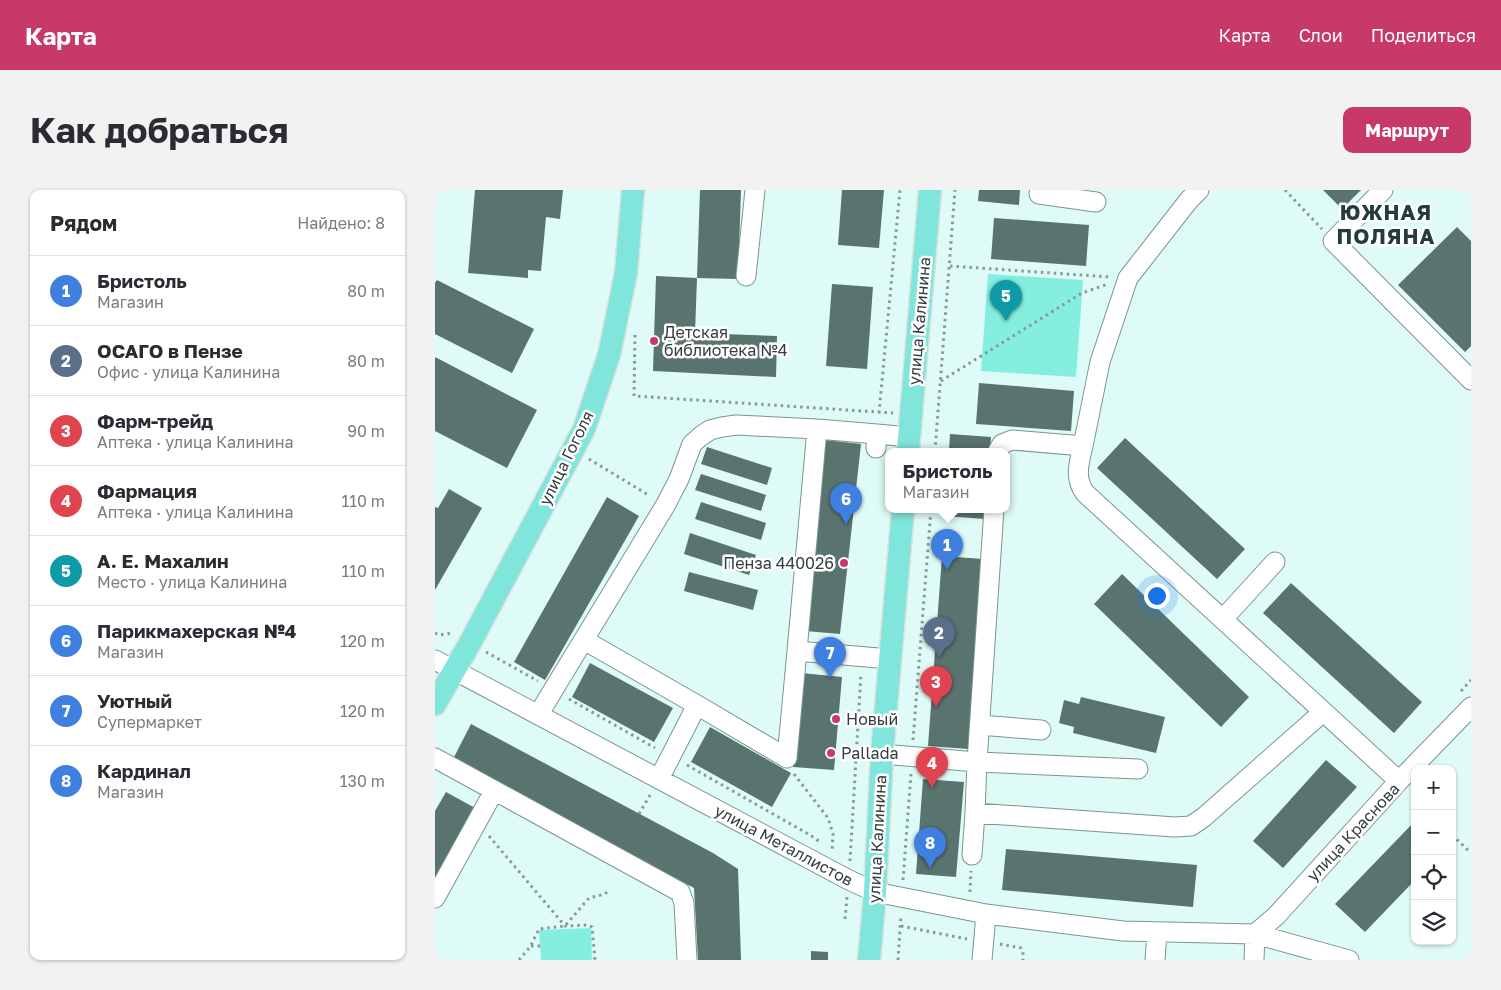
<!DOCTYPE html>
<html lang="ru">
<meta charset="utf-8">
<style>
:root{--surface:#fff;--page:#f2f2f3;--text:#2b2b33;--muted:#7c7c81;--line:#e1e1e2;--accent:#c63969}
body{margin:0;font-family:"Golos Text",sans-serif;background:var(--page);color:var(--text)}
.controls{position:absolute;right:15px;bottom:15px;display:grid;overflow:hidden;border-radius:10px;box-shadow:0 1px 4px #0004}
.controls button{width:45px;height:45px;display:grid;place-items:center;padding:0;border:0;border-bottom:1px solid var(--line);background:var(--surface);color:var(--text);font:25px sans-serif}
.you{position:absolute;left:721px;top:405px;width:18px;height:18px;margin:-12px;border:4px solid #fff;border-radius:50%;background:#1a73e8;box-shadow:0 0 0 8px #1a73e833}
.badge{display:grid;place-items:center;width:32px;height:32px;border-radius:50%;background:var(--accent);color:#fff;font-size:16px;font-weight:700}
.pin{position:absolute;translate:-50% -41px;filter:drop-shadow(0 1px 2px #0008)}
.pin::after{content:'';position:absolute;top:26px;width:18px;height:15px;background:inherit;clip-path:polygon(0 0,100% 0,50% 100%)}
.popup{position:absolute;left:450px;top:258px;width:125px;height:65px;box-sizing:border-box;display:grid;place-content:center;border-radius:10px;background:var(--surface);filter:drop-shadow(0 1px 4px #0005);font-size:16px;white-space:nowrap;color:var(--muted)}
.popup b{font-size:19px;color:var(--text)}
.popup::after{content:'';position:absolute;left:50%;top:100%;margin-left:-10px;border:10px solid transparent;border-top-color:var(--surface)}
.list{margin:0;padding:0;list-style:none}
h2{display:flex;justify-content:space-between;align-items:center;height:65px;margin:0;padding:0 20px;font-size:21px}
h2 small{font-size:16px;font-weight:400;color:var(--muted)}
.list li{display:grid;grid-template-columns:32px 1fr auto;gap:15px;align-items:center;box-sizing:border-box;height:70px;padding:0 20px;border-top:1px solid var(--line)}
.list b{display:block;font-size:19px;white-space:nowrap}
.list p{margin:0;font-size:16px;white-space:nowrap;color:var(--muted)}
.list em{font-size:16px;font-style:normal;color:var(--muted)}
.icon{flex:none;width:28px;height:28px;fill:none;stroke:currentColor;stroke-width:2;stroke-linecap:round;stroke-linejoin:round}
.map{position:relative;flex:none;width:1036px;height:770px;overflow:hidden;border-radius:10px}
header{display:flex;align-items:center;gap:30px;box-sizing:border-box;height:70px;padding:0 25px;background:var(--accent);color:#fff}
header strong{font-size:24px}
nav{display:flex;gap:28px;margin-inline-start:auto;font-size:18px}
.intro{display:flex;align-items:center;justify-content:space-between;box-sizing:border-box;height:120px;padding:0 30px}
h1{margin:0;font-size:35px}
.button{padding:12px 22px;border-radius:10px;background:var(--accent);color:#fff;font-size:18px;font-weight:700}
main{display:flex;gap:30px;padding:0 30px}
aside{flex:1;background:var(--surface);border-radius:10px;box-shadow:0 1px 4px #0004}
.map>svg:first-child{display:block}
.green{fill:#84efe1}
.building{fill:#59736f}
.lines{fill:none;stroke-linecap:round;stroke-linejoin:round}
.minor-casing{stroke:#7b9591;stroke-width:21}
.major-casing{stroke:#dee0e0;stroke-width:25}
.path{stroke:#869a97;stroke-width:3;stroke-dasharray:2.5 4;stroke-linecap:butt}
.minor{stroke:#fff;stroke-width:19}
.major{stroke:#80e5da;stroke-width:22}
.poi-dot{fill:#c63969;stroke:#fff;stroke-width:2}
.labels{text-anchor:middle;stroke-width:5;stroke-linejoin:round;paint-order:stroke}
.street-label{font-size:16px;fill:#333e3d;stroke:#fff}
.poi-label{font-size:16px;fill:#333e3d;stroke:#fff;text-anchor:start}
.district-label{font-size:21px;font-weight:bold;letter-spacing:1px;fill:#253d3a;stroke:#fff}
</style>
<header>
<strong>Карта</strong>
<nav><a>Карта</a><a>Слои</a><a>Поделиться</a></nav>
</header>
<div class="intro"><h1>Как добраться</h1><a class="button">Маршрут</a></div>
<main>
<aside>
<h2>Рядом<small>Найдено: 8</small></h2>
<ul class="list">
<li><span class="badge" style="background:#3f7fe0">1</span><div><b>Бристоль</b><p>Магазин</p></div><em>80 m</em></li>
<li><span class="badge" style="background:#5c6f8a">2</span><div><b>ОСАГО в Пензе</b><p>Офис · улица Калинина</p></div><em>80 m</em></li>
<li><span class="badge" style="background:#e0444e">3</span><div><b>Фарм-трейд</b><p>Аптека · улица Калинина</p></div><em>90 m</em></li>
<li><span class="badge" style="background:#e0444e">4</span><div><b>Фармация</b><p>Аптека · улица Калинина</p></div><em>110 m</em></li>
<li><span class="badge" style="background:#0f9aa8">5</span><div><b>А. Е. Махалин</b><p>Место · улица Калинина</p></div><em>110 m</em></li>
<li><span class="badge" style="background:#3f7fe0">6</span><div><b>Парикмахерская №4</b><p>Магазин</p></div><em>120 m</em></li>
<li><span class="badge" style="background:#3f7fe0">7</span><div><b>Уютный</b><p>Супермаркет</p></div><em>120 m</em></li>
<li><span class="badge" style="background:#3f7fe0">8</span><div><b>Кардинал</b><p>Магазин</p></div><em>130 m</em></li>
</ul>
</aside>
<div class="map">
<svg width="1036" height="770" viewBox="0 0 1036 770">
<rect width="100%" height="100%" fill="#defbf7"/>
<path class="green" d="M553,84L648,90L641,187L546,181Z
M156,738L157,770H106L104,740Z"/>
<path class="building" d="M40,0H128L125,29L111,27L106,81L93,80V88L33,83Z
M265,0H306L303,89L262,88Z
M407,0H449L444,58L403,55Z
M544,0H585L584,15L543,11Z
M888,0H926L907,19Z
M559,28L654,35L651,76L556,69Z
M1022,37L1036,51V156L1030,162L963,95Z
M221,86L262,88L260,143L342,146L341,187L218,181Z
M2,90L99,139L77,183L0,144V93Z
M397,94L438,97L432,179L391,176Z
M0,167L102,220L72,278L0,241Z
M544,193L639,201L636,241L541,234Z
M515,244L556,247L555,261H514Z
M690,248L810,359L782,389L662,278Z
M390,250L426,254L405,444L370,441Z
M272,257L337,278L332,295L266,274Z
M266,284L331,305L326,321L260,300Z
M14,299L47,318L0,400V317L3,318Z
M172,307L204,326L110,490L79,472Z
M266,312L331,333L326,350L260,329Z
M510,319H551L550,329L509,326Z
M255,343L321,365L314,385L249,364Z
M507,366L548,369L533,559L493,556Z
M254,382L323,400L318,420L249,401Z
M687,384L814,507L786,537L659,414Z
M856,393L987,512L959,543L828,423Z
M155,473L238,518L219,552L137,507Z
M366,483L407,487L399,580L358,577Z
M646,507L730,527L721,563L638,543L639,537L624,533L629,510L644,514Z
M36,534L278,663L303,679L306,770H263L259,698L18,569Z
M275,537L356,583L337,617L256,572Z
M891,570L922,597L848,678L818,651Z
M488,589L529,592L521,687L481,684Z
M11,602L40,618L0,689V621Z
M980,631V690L930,742L900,714Z
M571,659L762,675L758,717L567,700Z
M376,761L393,762V770H376Z"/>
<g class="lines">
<defs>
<path id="minor" d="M605,0L604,4L661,12
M948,0L898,51L1036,190
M311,86L320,0
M648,256L665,172L693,88L754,10L764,0
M441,258L442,244L474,247
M563,261L567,254L577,250L648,256C644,273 639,288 650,303L964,591
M788,429L840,372
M149,450L262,515L224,589
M362,461L382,239
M0,470L414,690L440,702L551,724L688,741L820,744L914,770
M262,515L352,568L362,461L455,469
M103,525L230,316L244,289L257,254L266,246L275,240L287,237L301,235L382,239L442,244
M545,535L606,540
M447,564L542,572L703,579
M0,568L245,702L249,713L252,770
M540,623L542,572L559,319
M537,665L540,623L740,637L756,636L769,627L888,522
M0,708L59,601
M820,744L841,726L964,591L1036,517
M547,770L551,724
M720,770L722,742
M819,770L820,744"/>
<path id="major" d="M473,261L495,0
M0,514L35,453L149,239L174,165L191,83L198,0
M434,770L440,702L447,564L468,319"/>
</defs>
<use href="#minor" class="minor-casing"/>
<use href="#major" class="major-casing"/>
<path class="path" d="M850,0L887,39
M515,76L675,87
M200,145L199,206L458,223
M506,191L647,103L673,94
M444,223L465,0
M500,261L520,0
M154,269L215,306
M0,443L4,445L18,443
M51,462L103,491
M1026,501L1036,490
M134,509L220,558
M478,550L496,319
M252,575L375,645L385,652
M359,584L393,628L398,644L397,661
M204,624L215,605
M1017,645L1036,663
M54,646L130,736L153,735L157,737L160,770
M415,671L426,483
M468,690L476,584
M535,702L536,681
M410,729L412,707
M466,736L532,749
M565,754L586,758L588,762V770
M96,756H105
M84,770L95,757L104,739L130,736L154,708L170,704L173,701
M463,770L466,726"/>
<use href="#minor" class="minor"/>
<use href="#major" class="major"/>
</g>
<g class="poi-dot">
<circle cx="219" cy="151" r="5"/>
<circle cx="409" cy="373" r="5"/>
<circle cx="401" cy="529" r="5"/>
<circle cx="396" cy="563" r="5"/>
</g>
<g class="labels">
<g class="street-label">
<text transform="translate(484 131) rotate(-85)" y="6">улица Калинина</text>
<text transform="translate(131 268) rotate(-64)" y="6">улица Гоголя</text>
<text transform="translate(918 642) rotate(-47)" y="6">улица Краснова</text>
<text transform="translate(442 649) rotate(-87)" y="6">улица Калинина</text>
<text transform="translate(349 655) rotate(28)" y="6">улица Металлистов</text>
</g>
<g class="poi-label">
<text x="229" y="148">Детская<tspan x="229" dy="18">библиотека №4</tspan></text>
<text x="399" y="379" text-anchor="end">Пенза 440026</text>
<text x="411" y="535">Новый</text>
<text x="406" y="569">Pallada</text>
</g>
<g class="district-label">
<text x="951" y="30">ЮЖНАЯ<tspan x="951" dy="24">ПОЛЯНА</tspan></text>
</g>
</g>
</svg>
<div class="controls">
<button>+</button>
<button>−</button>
<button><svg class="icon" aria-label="locate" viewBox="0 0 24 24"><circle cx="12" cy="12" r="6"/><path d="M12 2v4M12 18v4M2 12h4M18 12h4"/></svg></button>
<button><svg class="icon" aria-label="layers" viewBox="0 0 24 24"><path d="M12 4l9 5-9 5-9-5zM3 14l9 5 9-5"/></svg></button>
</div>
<div class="you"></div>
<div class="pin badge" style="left:512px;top:380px;background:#3f7fe0">1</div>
<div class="popup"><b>Бристоль</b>Магазин</div>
<div class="pin badge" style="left:504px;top:468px;background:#5c6f8a">2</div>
<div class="pin badge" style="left:501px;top:517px;background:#e0444e">3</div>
<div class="pin badge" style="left:497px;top:598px;background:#e0444e">4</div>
<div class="pin badge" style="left:571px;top:131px;background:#0f9aa8">5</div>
<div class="pin badge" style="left:411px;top:334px;background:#3f7fe0">6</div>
<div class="pin badge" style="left:395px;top:488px;background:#3f7fe0">7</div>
<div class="pin badge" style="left:495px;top:678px;background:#3f7fe0">8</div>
</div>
</main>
